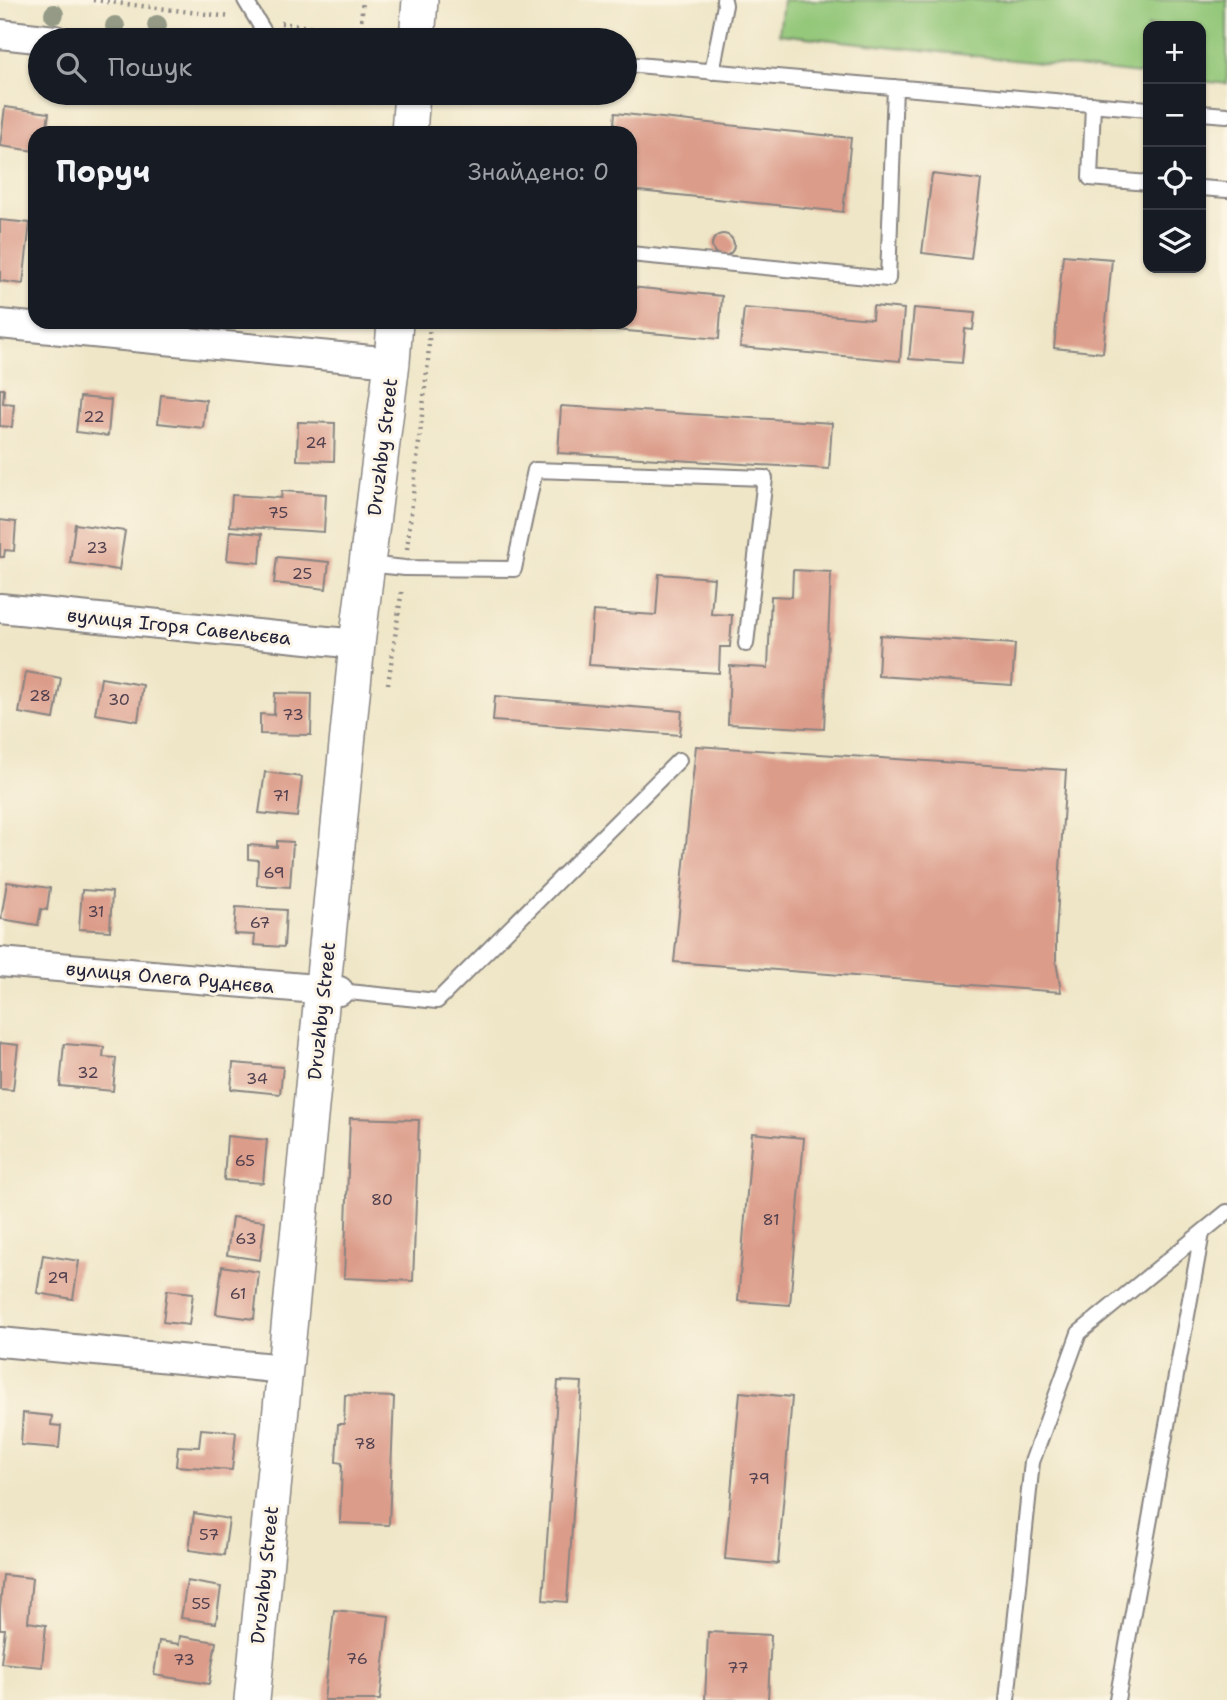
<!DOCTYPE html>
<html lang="uk">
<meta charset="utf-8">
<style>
:root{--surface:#171b24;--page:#20242c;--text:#f1f3f6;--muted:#9ea1a6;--line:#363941}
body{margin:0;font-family:"Shantell Sans",sans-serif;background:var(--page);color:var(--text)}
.controls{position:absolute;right:21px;top:21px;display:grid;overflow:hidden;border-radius:14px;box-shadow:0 2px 5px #0004}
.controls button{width:63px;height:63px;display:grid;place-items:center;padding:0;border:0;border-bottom:2px solid var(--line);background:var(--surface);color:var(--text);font:35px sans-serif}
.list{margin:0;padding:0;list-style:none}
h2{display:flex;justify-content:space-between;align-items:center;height:91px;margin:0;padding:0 28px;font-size:30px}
h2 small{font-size:23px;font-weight:400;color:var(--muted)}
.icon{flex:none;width:38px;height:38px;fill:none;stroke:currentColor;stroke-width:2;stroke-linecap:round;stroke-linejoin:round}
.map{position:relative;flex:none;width:1227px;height:1700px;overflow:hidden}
.search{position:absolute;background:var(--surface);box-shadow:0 2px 5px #0004;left:28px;top:28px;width:609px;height:77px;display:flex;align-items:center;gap:18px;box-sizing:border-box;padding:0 24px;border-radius:38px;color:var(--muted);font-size:26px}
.panel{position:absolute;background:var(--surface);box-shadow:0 2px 5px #0004;left:28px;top:126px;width:609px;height:203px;border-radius:21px}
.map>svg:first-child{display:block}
.green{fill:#91c677;stroke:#5a7459;stroke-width:2}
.building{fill:#dc9c8a}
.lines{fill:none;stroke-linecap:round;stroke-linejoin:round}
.service-casing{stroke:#888481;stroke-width:18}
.minor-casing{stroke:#888481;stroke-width:32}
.tertiary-casing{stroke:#888481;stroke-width:38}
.path{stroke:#888481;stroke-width:4.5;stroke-dasharray:2 5;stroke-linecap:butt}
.service{stroke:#fff;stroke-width:14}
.minor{stroke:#fff;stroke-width:28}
.tertiary{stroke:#fff;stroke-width:35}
.tree{fill:#949a86}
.labels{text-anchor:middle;stroke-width:6;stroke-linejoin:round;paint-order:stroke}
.number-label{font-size:16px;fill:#50404f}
.street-label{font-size:19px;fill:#22223b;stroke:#fcf5e5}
</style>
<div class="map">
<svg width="1227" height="1700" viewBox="0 0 1227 1700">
<rect width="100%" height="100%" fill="#fcf5e5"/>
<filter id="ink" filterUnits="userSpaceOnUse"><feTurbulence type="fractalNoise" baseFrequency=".0143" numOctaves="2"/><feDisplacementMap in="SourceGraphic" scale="14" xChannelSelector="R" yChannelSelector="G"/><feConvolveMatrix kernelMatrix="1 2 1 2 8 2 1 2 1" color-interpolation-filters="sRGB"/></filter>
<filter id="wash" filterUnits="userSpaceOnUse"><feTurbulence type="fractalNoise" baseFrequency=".00686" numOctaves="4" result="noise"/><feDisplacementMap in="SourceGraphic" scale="28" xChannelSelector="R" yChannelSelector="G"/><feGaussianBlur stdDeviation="1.57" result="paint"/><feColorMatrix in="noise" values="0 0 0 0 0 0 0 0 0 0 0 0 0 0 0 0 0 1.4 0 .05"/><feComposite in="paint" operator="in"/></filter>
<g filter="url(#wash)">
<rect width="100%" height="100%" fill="#efe6c7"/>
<path class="green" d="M783,0H1227V84L1201,81V26H1148V75L779,34Z"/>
<g id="blocks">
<path class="building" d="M5,107L49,113L46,133H35V151L0,146Z
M615,113L851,138L843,212L630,190V133H613Z
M932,174L981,180L971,259L922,253Z
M0,220L30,223L23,284L0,281Z
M712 245a11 11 0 1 1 22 0a11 11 0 1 1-22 0Z
M1063,255L1112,259L1103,353L1054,348Z
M630,287L722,296L719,339L616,330L617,322H630Z
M873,306L904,309L900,361L740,347L744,308L872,319Z
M914,308L975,313L973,330L965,329L962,363L909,359Z
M530,322H597L596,330L530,324Z
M0,389H4L3,403L14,404L12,427L0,426Z
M161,395L206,400L203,428L158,423Z
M80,397L111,400L108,436L76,432Z
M561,406L832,423L829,469L558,453Z
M298,422L335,423L334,461L297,460Z
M282,491L326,494L324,532L230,526L232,495L281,498Z
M0,520L16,522L14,551L5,550L4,557H0Z
M75,524L125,531L119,570L70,563Z
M230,531L262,534L260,563L227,560Z
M277,557L329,562L326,589L274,583Z
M793,570L831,572L824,729L728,724L730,666L768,668L771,596L792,597Z
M659,574L714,578L711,614L732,615L730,647H720L719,673L589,665L593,611L656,615Z
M880,635L1015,644L1012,685L878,676Z
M26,672L61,678L54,719L19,713Z
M101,678L143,685L138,721L95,714Z
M275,693L312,694L311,735L260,734V714L274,715Z
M495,696L682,711L680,735L493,721Z
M696,746L1066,770L1056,935V961L1061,992L674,962Z
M265,772L302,777L297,817L259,813Z
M277,841L293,842L290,887L257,885L258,860L248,859V845L277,847Z
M7,882L50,888L47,910L41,909L38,925L1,919Z
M82,890L112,892L110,931L79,929Z
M236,907L286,910L284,947L254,945L255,935L234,934Z
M0,1043L18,1045L13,1090L0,1089Z
M64,1044L104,1047L103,1057L116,1058L113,1091L60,1086Z
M233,1063L283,1067L280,1094L231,1089Z
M350,1118L419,1120L413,1281L344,1278Z
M752,1133L804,1138L790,1305L738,1301Z
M227,1136L267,1140L263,1183L224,1180Z
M232,1217L265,1221L260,1260L227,1255Z
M43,1255L79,1261L73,1299L37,1293Z
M222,1266L259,1272L254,1319L216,1314Z
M167,1290L193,1293L189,1325L163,1322Z
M558,1381L582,1382L567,1602L543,1600Z
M740,1392L792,1397L778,1564L725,1559Z
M345,1395L394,1397L389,1525L340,1523L342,1463L336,1462L338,1424H344Z
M23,1413L52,1416L51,1425L61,1426L59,1448L21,1445Z
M201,1429L236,1432L232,1470L176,1466L178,1446L199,1447Z
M194,1513L229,1519L224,1555L189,1550Z
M3,1575L32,1578L28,1622L46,1625L42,1667L1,1663L5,1629H0V1608Z
M187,1581L221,1587L216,1623L181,1618Z
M334,1610L389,1616L380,1700H324Z
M708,1632L771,1635L768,1700H705Z
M180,1636L216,1642L209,1684L154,1675L159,1641L179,1644Z"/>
</g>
</g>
<g filter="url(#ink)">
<use href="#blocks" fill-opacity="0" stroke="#888481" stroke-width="2"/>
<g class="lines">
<defs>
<path id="service" d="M245,0L269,40
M625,64L1148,109
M712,72L725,5L724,0
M1093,104L1090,178L1148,183
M1201,113L1227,115
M1201,188L1227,190
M630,254L888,279L895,87
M367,564L405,568L514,569L535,470L765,478L746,644
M339,991L437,1001L679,760
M1007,1700L1032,1462L1079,1333L1227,1212
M1117,1700L1202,1233"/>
<path id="minor" d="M0,34L55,40
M0,324L392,362
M0,608L357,644
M0,962L339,991
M0,1342L285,1369"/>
<path id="tertiary" d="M417,40L420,0
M409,133L412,93
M252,1700L357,644L392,362L395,322"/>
</defs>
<use href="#service" class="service-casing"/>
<use href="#minor" class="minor-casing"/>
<use href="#tertiary" class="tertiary-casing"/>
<path class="path" d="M93,0L231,17
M281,23L360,34L375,40
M360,34L363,0
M407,549L428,362L430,322
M388,684L402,589"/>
<use href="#service" class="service"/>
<use href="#minor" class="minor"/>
<use href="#tertiary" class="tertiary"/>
</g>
<g class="tree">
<circle cx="54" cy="14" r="10"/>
<circle cx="157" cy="25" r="10"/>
<circle cx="115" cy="26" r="10"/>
</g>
</g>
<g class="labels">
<g class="number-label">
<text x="94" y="422">22</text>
<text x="316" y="448">24</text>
<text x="278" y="518">75</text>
<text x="97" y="553">23</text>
<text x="302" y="579">25</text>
<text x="40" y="701">28</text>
<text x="119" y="705">30</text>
<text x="293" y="720">73</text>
<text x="281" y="801">71</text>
<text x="274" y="878">69</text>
<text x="96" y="917">31</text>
<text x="260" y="928">67</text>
<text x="88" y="1078">32</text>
<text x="257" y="1084">34</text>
<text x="245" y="1166">65</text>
<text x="382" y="1205">80</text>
<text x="771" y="1225">81</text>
<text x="246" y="1244">63</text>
<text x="58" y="1283">29</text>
<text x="238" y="1299">61</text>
<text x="365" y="1449">78</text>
<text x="759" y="1484">79</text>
<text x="209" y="1540">57</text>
<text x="201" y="1609">55</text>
<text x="357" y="1664">76</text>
<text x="184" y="1665">73</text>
<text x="738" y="1673">77</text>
</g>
<g class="street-label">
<text transform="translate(382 447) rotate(-83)" y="7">Druzhby Street</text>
<text transform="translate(179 626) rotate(6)" y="7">вулиця Ігоря Савельєва</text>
<text transform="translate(170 977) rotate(5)" y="7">вулиця Олега Руднєва</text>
<text transform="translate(321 1011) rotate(-84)" y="7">Druzhby Street</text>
<text transform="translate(264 1575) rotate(-84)" y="7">Druzhby Street</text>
</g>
</g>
</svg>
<div class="controls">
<button>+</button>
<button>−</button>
<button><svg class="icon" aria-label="locate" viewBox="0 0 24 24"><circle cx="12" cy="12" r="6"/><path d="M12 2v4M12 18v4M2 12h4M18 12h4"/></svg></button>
<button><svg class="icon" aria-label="layers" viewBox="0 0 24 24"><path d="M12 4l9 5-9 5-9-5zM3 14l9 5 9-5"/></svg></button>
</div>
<div class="search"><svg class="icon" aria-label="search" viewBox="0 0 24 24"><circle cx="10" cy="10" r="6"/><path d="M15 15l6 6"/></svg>Пошук</div>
<section class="panel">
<h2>Поруч<small>Знайдено: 0</small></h2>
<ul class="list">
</ul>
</section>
</div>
